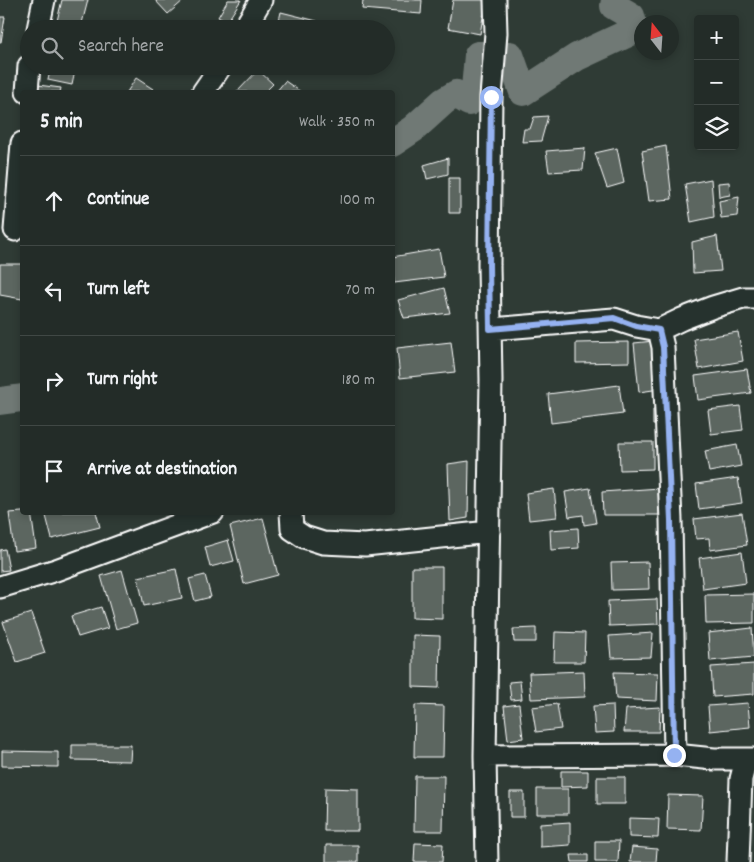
<!DOCTYPE html>
<meta charset="utf-8">
<style>
:root{--surface:#232c28;--page:#2b3430;--text:#f1f3f6;--muted:#a3a7a8;--line:#404845}
body{margin:0;font-family:Dekko,sans-serif;background:var(--page);color:var(--text)}
.controls{position:absolute;right:15px;top:15px;display:grid;overflow:hidden;border-radius:5px;box-shadow:0 2px 8px #0003}
.controls button{width:45px;height:45px;display:grid;place-items:center;padding:0;border:0;border-bottom:1px solid var(--line);background:var(--surface);color:var(--text);font:25px sans-serif}
.compass{position:absolute;left:634px;top:15px;width:45px;height:45px;border-radius:50%;background:var(--surface);box-shadow:0 2px 8px #0003;rotate:343deg}
.stop{position:absolute;width:15px;height:15px;margin:-11px;border:4px solid #95b2f1;border-radius:50%;background:#fff}
.stop.end{background:#95b2f1;border-color:#fff;box-shadow:0 1px 5px #0008}
.list{margin:0;padding:0;list-style:none}
h2{display:flex;justify-content:space-between;align-items:center;height:65px;margin:0;padding:0 20px;font-size:21px}
h2 small{font-size:16px;font-weight:400;color:var(--muted)}
.list li{display:grid;grid-template-columns:32px 1fr auto;gap:15px;align-items:center;box-sizing:border-box;height:90px;padding:0 20px;border-top:1px solid var(--line)}
.list b{display:block;font-size:19px;white-space:nowrap}
.list em{font-size:16px;font-style:normal;color:var(--muted)}
.icon{flex:none;width:28px;height:28px;fill:none;stroke:currentColor;stroke-width:2;stroke-linecap:round;stroke-linejoin:round}
.map{position:relative;flex:none;width:754px;height:862px;overflow:hidden}
.search{position:absolute;background:var(--surface);box-shadow:0 2px 8px #0003;left:20px;top:20px;width:375px;height:55px;display:flex;align-items:center;gap:12px;box-sizing:border-box;padding:0 18px;border-radius:28px;color:var(--muted);font-size:19px}
.panel{position:absolute;background:var(--surface);box-shadow:0 2px 8px #0003;left:20px;top:90px;width:375px;height:425px;border-radius:5px}
.map>svg:first-child{display:block}
.lines{fill:none;stroke-linecap:round;stroke-linejoin:round}
.river{stroke:#707975;stroke-width:28}
.building{fill:#5b6661;stroke:#fff}
.minor-casing{stroke:#fff;stroke-width:25}
.minor{stroke:#26332d;stroke-width:21}
.route{stroke:#95b2f1;stroke-width:6}
</style>
<div class="map">
<svg width="754" height="862" viewBox="0 0 754 862">
<rect width="100%" height="100%" fill="#2f3b35"/>
<filter id="ink" filterUnits="userSpaceOnUse"><feTurbulence type="fractalNoise" baseFrequency=".02" numOctaves="2"/><feDisplacementMap in="SourceGraphic" scale="10" xChannelSelector="R" yChannelSelector="G"/><feConvolveMatrix kernelMatrix="1 2 1 2 8 2 1 2 1" color-interpolation-filters="sRGB"/></filter>
<g filter="url(#ink)">
<g class="lines">
<path class="river" d="M392,143L413,129L444,101L456,94L469,102L475,89L478,55H510L523,92L577,57L635,30L631,16L614,6L615,0
M0,401L22,398"/>
</g>
<path class="building" d="M62,0H88L81,27L57,21Z
M155,0H184L168,14Z
M228,0H241L227,22L218,17Z
M363,0H422L421,14L362,9Z
M453,0H486L480,34L448,28Z
M281,12L317,21L315,29H277Z
M0,17H5L1,42H0Z
M51,66H76L72,85L48,80Z
M258,70L273,84L265,92H237Z
M136,78L153,89L151,92H127Z
M285,81L301,92H276Z
M38,85L61,88L60,92H37Z
M548,116L541,141L522,142L524,129H530L534,117Z
M666,146L672,199L649,201L642,151Z
M585,148L583,170L549,172L546,151Z
M617,148L624,183L607,188L595,153Z
M448,158V174L427,179L424,165Z
M449,178H460V213H449Z
M711,179L714,217L691,222L685,184Z
M729,182L730,195L719,197L718,183Z
M739,197L737,216L721,218L719,201Z
M717,236L721,271L693,273L692,242Z
M439,249L444,277L394,283L392,257Z
M0,264H22V299L0,295Z
M444,288L450,313L404,318L398,300Z
M738,332L743,361L699,369L694,339Z
M654,341L660,389L639,392L634,343Z
M451,342L455,372L400,378L397,348Z
M629,342V362L576,363V343Z
M747,369L751,393L698,400L695,376Z
M619,385L623,414L551,423L548,394Z
M740,406L743,430L711,434L708,410Z
M653,410H660V425H653Z
M619,442H653V469L620,470Z
M737,445L741,466L709,472L705,451Z
M469,461L468,518L450,521L448,464Z
M738,478L742,503L699,509L696,484Z
M590,488L596,523L584,525L583,515L569,517L565,492Z
M660,488L662,515H603L602,492Z
M554,489L557,517L529,520L526,493Z
M22,512H31L36,548L14,551L9,513Z
M45,512H96L100,527L52,539Z
M742,513L747,545L710,550L709,538L696,539L694,519Z
M263,518L278,575L244,584L230,526Z
M578,528L579,548L551,550L550,530Z
M228,540L234,561L210,567L205,547Z
M5,549L9,570L0,571V550Z
M742,552L746,583L703,589L699,558Z
M648,562L649,589L612,590L611,563Z
M412,567H442V619L412,618Z
M176,569L182,598L144,606L138,577Z
M122,570L137,623L116,629L101,576Z
M205,575L211,597L195,601L189,579Z
M754,594V623L706,624L705,595Z
M657,599L658,624L609,626L608,601Z
M101,607L108,628L78,637L71,616Z
M31,613L45,653L17,662L3,622Z
M536,628V642H514L513,629Z
M752,628L754,657L710,661L708,633Z
M555,632L585,633L584,662H554Z
M653,633L651,657L611,658L609,636Z
M413,635L440,636L439,688L413,687Z
M754,664V694L713,697L711,667Z
M584,671L585,697L531,699L529,673Z
M614,672L658,673L657,701L616,699Z
M520,681L522,699L511,700L509,682Z
M748,703L750,727L710,731L708,706Z
M519,704L523,738L508,740L504,706Z
M557,704L561,729L536,732L532,707Z
M415,705L444,706L443,757H414Z
M613,705L614,732L595,733L593,706Z
M660,707L659,732H624L626,709Z
M72,745H131L130,761L72,760Z
M2,751L58,752V767L2,766Z
M561,771H588V786L561,787Z
M415,776H444L443,831H414Z
M597,777H625V804H597Z
M325,788L358,789V831H324Z
M537,789H568V814H537Z
M510,792H524V817H510Z
M668,795L703,796L701,830L667,829Z
M629,818L659,819L658,838L629,837Z
M570,822V845L540,847V824Z
M595,841H619L618,862H595Z
M415,843L443,844L442,862H414Z
M326,845H358V862H326Z
M632,847L657,849L656,862H630Z
M571,855H588V862H572Z"/>
<g class="lines">
<defs>
<path id="minor" d="M38,29L44,0
M244,29L261,0
M27,92L29,66
M203,92L221,66
M15,230L22,143
M491,329L614,319L636,326L659,330L682,319L713,307L743,298H754
M659,330L663,347L671,520L675,755
M291,512L292,529L304,537L323,543L365,545L489,532
M0,587L56,570L213,512
M485,756L675,755L714,759H754
M487,862L485,756L491,380L489,265L491,97L496,33L495,0
M738,862L741,779L746,760"/>
</defs>
<use href="#minor" class="minor-casing"/>
<use href="#minor" class="minor"/>
</g>
</g>
<g class="lines" filter="url(#ink)">
<path class="route" d="M491,97L489,265L490,329L614,318L636,326L659,330L663,347L671,520L674,755"/>
</g>
</svg>
<div class="controls">
<button>+</button>
<button>−</button>
<button><svg class="icon" aria-label="layers" viewBox="0 0 24 24"><path d="M12 4l9 5-9 5-9-5zM3 14l9 5 9-5"/></svg></button>
</div>
<svg class="compass" viewBox="-18 -18 36 36"><path d="M0-13l5 13h-10z" fill="#e53935"/><path d="M0 13l5-13h-10z" fill="#a3a7a8"/></svg>
<div class="stop" style="left:491px;top:97px"></div>
<div class="stop end" style="left:674px;top:755px"></div>
<div class="search"><svg class="icon" aria-label="search" viewBox="0 0 24 24"><circle cx="10" cy="10" r="6"/><path d="M15 15l6 6"/></svg>Search here</div>
<section class="panel">
<h2>5 min<small>Walk · 350 m</small></h2>
<ul class="list">
<li><svg class="icon" aria-label="ahead" viewBox="0 0 24 24"><path d="M12 20V5M6 11l6-6 6 6"/></svg><div><b>Continue</b></div><em>100 m</em></li>
<li><svg class="icon" aria-label="left" viewBox="0 0 24 24"><path d="M17 20v-9H6M10 6l-5 5 5 5"/></svg><div><b>Turn left</b></div><em>70 m</em></li>
<li><svg class="icon" aria-label="right" viewBox="0 0 24 24"><path d="M7 20v-9h11M14 6l5 5-5 5"/></svg><div><b>Turn right</b></div><em>180 m</em></li>
<li><svg class="icon" aria-label="arrive" viewBox="0 0 24 24"><path d="M6 21V4h12l-3 4 3 4H6"/></svg><div><b>Arrive at destination</b></div></li>
</ul>
</section>
</div>
